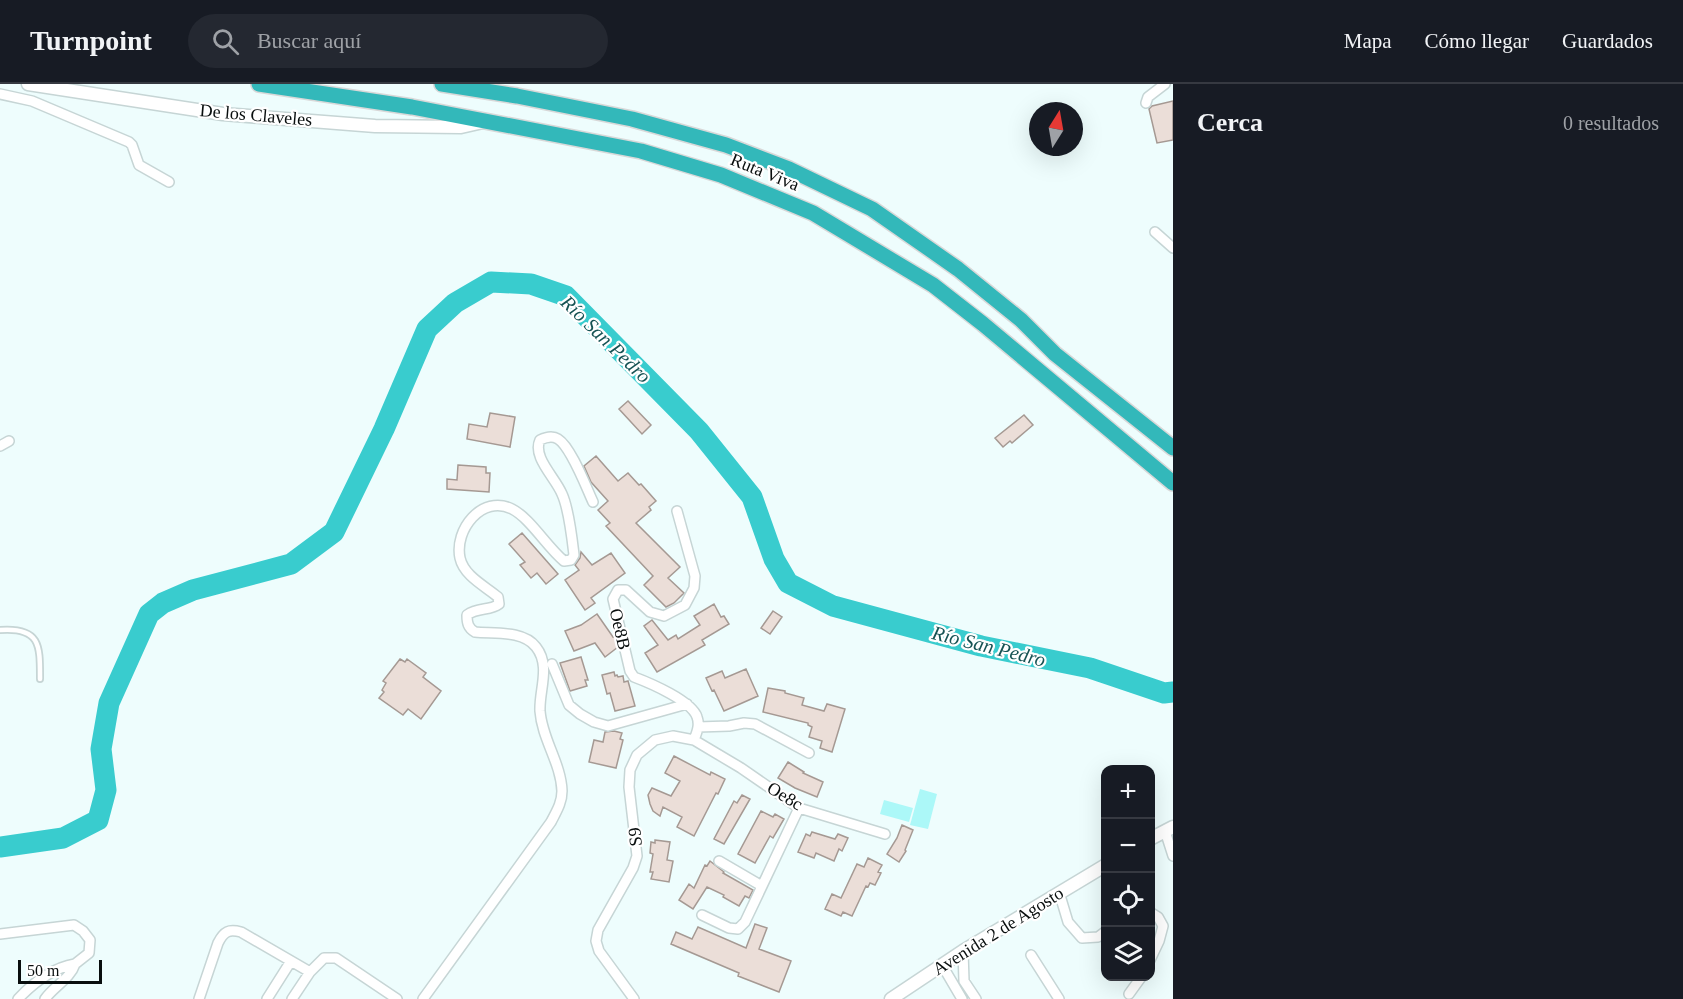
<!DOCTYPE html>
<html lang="es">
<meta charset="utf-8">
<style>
:root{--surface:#171b24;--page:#242831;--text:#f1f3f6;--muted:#9ea1a6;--line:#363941}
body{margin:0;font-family:Georgia,serif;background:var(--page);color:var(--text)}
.controls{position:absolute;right:18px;bottom:18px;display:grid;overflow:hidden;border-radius:12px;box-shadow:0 6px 24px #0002}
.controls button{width:54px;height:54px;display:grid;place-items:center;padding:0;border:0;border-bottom:2px solid var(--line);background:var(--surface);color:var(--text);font:30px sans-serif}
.compass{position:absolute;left:1029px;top:18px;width:54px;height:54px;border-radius:50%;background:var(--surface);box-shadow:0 6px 24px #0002;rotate:11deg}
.scale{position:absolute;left:18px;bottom:15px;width:84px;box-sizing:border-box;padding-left:6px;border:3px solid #090e0e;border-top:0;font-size:16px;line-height:21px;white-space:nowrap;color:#090e0e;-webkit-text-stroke:4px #fff;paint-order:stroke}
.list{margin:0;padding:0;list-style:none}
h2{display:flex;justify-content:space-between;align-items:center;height:78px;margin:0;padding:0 24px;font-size:26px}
h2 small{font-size:20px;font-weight:400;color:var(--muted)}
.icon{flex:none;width:33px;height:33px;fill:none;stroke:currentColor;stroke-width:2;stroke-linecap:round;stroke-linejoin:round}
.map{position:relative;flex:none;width:1173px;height:915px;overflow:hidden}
header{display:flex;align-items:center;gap:36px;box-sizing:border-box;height:84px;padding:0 30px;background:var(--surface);border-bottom:2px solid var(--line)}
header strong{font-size:28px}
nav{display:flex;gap:33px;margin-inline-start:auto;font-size:21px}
.search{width:420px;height:54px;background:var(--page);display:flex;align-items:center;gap:15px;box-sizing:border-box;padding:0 21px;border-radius:33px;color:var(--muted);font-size:22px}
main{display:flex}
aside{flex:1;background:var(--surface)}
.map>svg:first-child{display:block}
.green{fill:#acf8f8}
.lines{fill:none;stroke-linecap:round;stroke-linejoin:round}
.river{stroke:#39ccce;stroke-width:21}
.building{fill:#ebded8;stroke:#a59993;stroke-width:1.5}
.service-casing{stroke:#c6d5d5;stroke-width:8}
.minor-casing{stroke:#c6d5d5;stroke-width:12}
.secondary-casing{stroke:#c6d5d5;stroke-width:15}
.trunk-casing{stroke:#d8d8d8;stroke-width:18}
.service{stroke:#fff;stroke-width:4.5}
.minor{stroke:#fff;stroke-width:9}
.secondary{stroke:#fff;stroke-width:12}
.trunk{stroke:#33b8ba;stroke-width:15}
.labels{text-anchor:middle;stroke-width:4.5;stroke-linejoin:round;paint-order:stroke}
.street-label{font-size:18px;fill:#090e0e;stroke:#fff}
.water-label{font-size:20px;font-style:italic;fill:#175354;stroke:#fff}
</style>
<header>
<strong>Turnpoint</strong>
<div class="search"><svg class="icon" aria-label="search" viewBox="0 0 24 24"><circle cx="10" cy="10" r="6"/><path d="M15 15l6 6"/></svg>Buscar aquí</div>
<nav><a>Mapa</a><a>Cómo llegar</a><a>Guardados</a></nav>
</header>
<main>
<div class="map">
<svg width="1173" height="915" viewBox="0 0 1173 915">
<rect width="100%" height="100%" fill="#eefdfd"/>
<path class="green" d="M920,705L937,710L928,745L910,741Z
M884,716L913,724L909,738L880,730Z"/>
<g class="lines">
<path class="river" d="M0,763L63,754L98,736L106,706L101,665L109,619L149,530L163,519L193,506L291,480L334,448L384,345L427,245L455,219L491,198L531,200L566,212L699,347L752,413L774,475L788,499L833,522L981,562L1090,584L1164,609L1173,608"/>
</g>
<path class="building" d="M1173,17V56L1157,59L1149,25L1152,22Z
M628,317L651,341L642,350L619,325Z
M490,329L515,333L510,363L467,355L469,340L487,343Z
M1024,331L1033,341L1012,359L1010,357L1003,363L995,354Z
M596,372L618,397L628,389L639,401L641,400L656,417L649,423L651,426L636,439L680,483L668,494L684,509L674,519L666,523L644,501L653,492L606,442L610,439L598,426L608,417L591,398L584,382Z
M458,381L486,383V389H490L489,408L447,405V395L457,396Z
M522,449L558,490L546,500L537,489L531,494L520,481L525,478L509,460Z
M581,468L592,481L611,469L625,489L591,514L595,519L585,526L565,496L579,486L575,481L580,474Z
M714,520L721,533L724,532L729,540L702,556L705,561L657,588L645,569L658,561L644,542L652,536L668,556L676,551L678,555L700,541L694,532Z
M773,527L782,533L770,550L761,544Z
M597,530L613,553L615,552L618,563L605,573L595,559L574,567L565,547L581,541Z
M581,573L588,596H585L587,602L570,607L560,579Z
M400,575L405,578L407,575L426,589L423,593L441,607L421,635L408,625L403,631L379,614L384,608L382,606L386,599L383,597Z
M746,585L758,612L724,627L714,606L712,607L706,594L722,587L725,594Z
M614,588L615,592L617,591L618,593L623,592L624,598L628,597L635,622L615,627L610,609L607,610L602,591Z
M768,604L785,607V609L804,614L802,621L824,627L827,620L845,625L832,668L820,664L822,657L809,653L812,643L808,641V639L763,628Z
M614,647L622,649L620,655L623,656L616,684L589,678L594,656L603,658L605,648Z
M674,672L710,691L711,688L725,695L718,710L716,709L694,752L677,743L682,733L663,723L660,732L653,727L650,720L648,711L652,704L671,712L680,697L665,689Z
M788,678L804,688L803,689L823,698L817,713L795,704L778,694Z
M742,711L750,715L724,760L714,755L734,717L737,719Z
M761,727L773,733L775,730L784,735L773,754L770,752L755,779L738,770Z
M902,741L913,746L905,766L906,767L899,778L887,770L897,754Z
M812,748L835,755L838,750L848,754L842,767L839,765L834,777L816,769L814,774L798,768L806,750L810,752Z
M655,756L670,758L667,776L673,777L669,798L651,795L653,788H650L653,770L650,769L651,758L655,759Z
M868,774L882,781L878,788L881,789L875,801L870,799L868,803L866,802L852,832L843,828L841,832L825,825L832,810L841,814L857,780L864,783Z
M710,777L724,788L723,789L753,806L749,814L745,812L739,822L723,813L724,811L707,803L693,825L679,816L689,800L694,804L705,781L707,782Z
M755,840L767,844L759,865L791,877L779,908L738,892L739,889L671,860L676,848L692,855L698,843L746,864Z"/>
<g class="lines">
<defs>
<path id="service" d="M0,546C41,543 40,562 40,595"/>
<path id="minor" d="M0,10L32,17L129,58L132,61L139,81L169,98
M1146,19L1148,13L1165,0
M1155,148L1173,164
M0,362L9,357
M677,427L695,492L694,504L685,521L664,532L650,528L626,506H618L613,515L630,587L634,593C650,599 692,617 697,633C700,641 697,648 694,656
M552,580L569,621L580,630L594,638L608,642L687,620
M698,643L729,642L744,639L755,640L809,669
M1165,747L1173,772
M719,777L762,802
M1059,808L1068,838L1082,854L1098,853L1106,847
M1150,828L1158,833L1163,842L1159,857L1150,876
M702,831L729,844L738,845L745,838L799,724
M0,850L74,841L83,847L90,856L89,869L75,880
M963,867L964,897L976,915
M1031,871L1059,915
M942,881L962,915
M1129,910L1142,892
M18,915C33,899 52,884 75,880C70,895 54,902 45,915
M199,915L218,859C224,847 229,845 241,848L310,888
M267,915L291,877
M292,915L310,888L324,874H336L397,915
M423,915L551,738C556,728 562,719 562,707C561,679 542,655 540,627C539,606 551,582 536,563C523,546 494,550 475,548C468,544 467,539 467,531C478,523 490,527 499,520L498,513C485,502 464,492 460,474C454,446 482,410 512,425C530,434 547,463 564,477L571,476L574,471C572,454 569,425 562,410C555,393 532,373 540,356C546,353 552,351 558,355C571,363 586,403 593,418
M634,915L599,867L596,857L598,846L633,784L637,772L629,703L630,686L637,671L655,656L673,652L694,656L741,684L799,724L885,750"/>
<path id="secondary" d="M28,0L223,30L375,42L461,43L483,38
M1150,755L1173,743
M891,915L963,867L1106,781"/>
<path id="trunk" d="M259,0L412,23L641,67L721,91L813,129L933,201L983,240L1173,399
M442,0L517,12L632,35L726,61L789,85L872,125L958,185L1021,236L1055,270L1173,364"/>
</defs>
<use href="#service" class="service-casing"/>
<use href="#minor" class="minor-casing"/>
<use href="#secondary" class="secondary-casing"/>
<use href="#trunk" class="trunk-casing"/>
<use href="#service" class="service"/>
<use href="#minor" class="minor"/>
<use href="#secondary" class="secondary"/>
<use href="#trunk" class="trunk"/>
</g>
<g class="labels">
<g class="street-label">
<text transform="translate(256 31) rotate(5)" y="6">De los Claveles</text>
<text transform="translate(765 88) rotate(22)" y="6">Ruta Viva</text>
<text transform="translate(620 545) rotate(77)" y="6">Oe8B</text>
<text transform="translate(785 712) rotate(31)" y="6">Oe8c</text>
<text transform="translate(635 753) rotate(-96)" y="6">S9</text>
<text transform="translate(998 847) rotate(-32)" y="6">Avenida 2 de Agosto</text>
</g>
<g class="water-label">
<text transform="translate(606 255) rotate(44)" y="7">Río San Pedro</text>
<text transform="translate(989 562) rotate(14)" y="7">Río San Pedro</text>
</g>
</g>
</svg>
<div class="controls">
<button>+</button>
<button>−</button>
<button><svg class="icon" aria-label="locate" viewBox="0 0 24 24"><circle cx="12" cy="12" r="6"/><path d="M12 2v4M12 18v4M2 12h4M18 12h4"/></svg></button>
<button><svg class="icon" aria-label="layers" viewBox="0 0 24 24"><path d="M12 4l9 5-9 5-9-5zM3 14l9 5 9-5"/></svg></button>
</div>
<svg class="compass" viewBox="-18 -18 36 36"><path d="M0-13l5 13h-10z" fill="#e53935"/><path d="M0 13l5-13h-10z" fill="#9ea1a6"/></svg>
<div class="scale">50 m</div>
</div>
<aside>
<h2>Cerca<small>0 resultados</small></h2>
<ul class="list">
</ul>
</aside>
</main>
